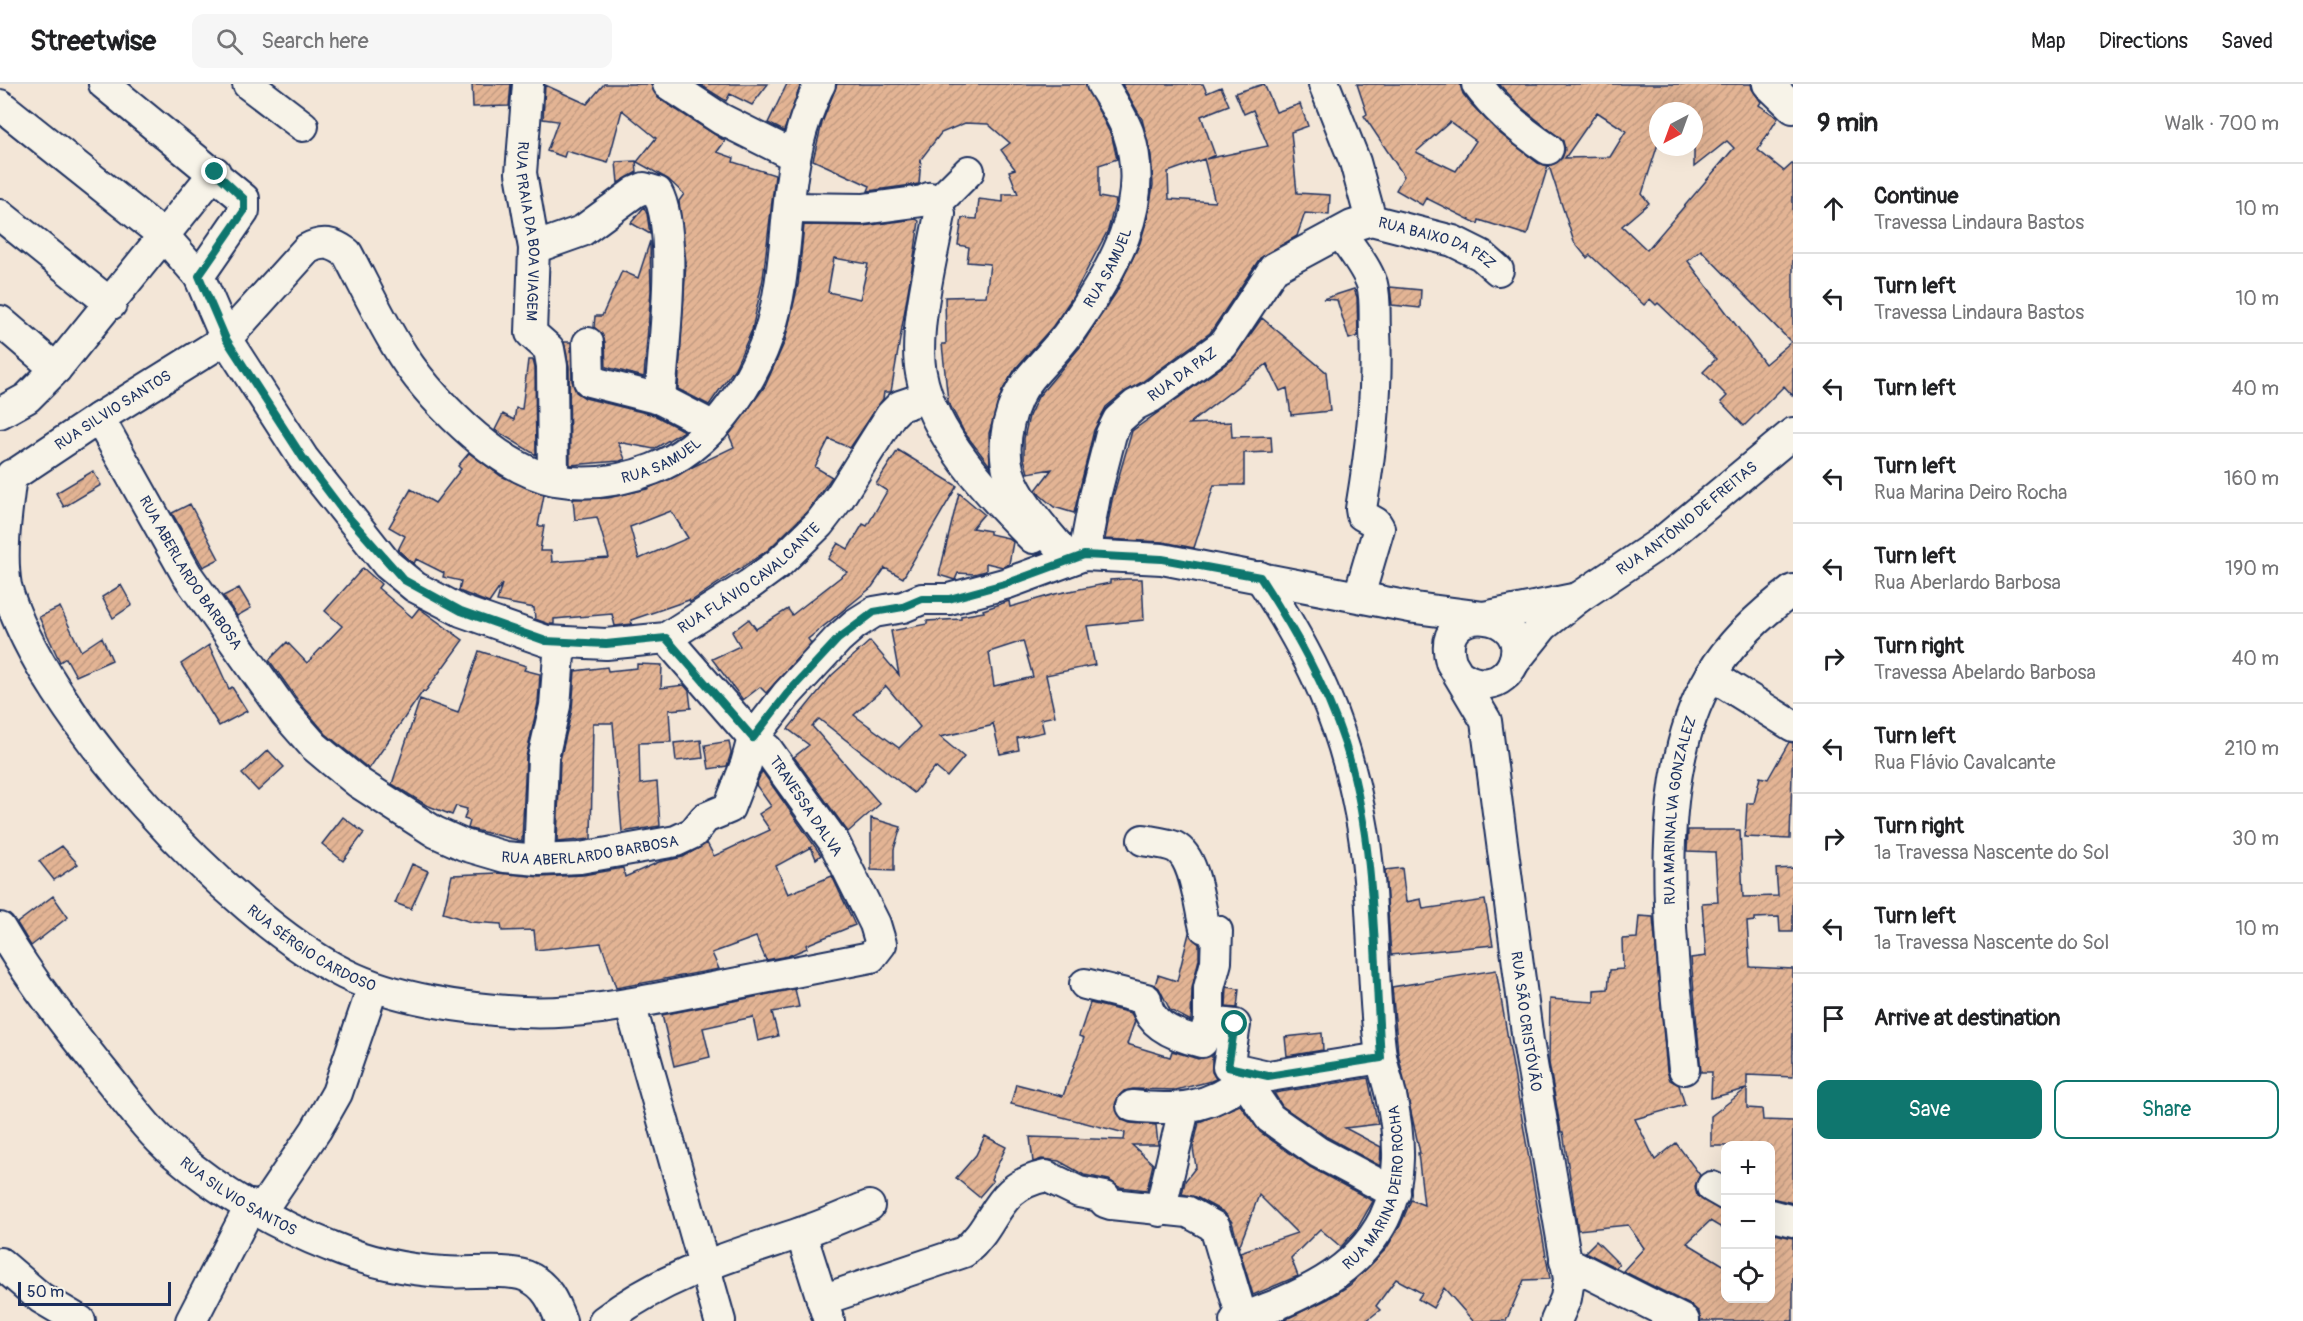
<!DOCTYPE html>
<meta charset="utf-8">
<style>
:root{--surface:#fff;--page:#f6f6f6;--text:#202124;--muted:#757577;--line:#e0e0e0;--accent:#0f766e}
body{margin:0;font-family:Pangolin,sans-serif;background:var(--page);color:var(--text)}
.controls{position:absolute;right:18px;bottom:18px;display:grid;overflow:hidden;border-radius:12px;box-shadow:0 6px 24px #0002}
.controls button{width:54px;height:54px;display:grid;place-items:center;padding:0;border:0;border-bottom:2px solid var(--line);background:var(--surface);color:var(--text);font:30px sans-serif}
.compass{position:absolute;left:1649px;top:18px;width:54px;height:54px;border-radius:50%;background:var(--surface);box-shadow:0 6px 24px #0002;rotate:221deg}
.scale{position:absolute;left:18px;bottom:15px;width:153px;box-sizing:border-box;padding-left:6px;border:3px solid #1b2f5e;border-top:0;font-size:16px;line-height:21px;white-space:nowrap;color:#1b2f5e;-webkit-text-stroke:4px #f7f3e8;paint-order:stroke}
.stop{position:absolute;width:18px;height:18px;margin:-14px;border:4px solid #0f766e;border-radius:50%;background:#fff}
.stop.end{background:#0f766e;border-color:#fff;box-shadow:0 2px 6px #0008}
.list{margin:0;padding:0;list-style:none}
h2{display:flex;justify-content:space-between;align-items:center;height:78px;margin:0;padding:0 24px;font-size:26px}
h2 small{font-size:20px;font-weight:400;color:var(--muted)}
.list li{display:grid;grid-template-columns:39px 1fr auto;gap:18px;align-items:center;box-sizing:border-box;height:90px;padding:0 24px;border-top:2px solid var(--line)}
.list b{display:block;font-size:22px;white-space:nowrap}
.list p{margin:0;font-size:20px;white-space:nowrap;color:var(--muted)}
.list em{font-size:20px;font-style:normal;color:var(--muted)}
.actions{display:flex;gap:12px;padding:18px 24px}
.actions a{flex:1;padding:14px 0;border:2px solid var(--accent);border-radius:12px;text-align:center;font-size:21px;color:var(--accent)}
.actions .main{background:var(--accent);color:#fff}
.icon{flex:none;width:33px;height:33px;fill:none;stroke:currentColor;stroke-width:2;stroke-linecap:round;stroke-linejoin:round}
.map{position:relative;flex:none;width:1793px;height:1237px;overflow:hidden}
header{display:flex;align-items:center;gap:36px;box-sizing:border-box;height:84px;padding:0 30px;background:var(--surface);border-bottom:2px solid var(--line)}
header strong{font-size:28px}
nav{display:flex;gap:33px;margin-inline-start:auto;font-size:21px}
.search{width:420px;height:54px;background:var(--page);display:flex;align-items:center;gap:15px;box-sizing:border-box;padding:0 21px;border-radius:12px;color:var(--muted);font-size:22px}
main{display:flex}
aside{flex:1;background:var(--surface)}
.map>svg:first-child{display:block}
.building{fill:url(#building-hatch);stroke:#1b2f5e;stroke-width:1.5;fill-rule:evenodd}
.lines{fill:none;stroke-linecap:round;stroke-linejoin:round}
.minor-casing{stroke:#1b2f5e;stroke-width:34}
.minor{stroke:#f7f3e8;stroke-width:30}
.route{stroke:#0f766e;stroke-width:8}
.labels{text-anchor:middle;stroke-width:4.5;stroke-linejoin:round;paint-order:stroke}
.street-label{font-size:15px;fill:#1b2f5e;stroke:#f7f3e8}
</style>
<header>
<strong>Streetwise</strong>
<div class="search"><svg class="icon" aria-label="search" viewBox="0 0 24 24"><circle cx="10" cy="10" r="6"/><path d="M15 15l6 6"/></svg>Search here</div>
<nav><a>Map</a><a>Directions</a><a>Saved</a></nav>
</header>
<main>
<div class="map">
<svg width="1793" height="1237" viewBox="0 0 1793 1237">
<defs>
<pattern id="building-hatch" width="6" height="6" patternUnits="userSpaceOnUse" patternTransform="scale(1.5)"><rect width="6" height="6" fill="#e3b494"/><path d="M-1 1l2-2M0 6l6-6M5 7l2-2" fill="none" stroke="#c29b82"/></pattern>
</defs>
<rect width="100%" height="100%" fill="#f3e6d7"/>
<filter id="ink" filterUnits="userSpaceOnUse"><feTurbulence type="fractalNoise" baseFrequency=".0167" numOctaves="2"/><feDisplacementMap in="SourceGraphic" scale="12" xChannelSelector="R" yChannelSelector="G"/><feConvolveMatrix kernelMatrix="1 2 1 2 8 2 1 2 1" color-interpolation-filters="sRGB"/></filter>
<g filter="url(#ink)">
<path class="building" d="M472,0H511L509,22L473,23Z
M604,0H651L658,14L725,57L717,68L734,74L733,78L775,91L763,195L752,246L735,284L709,321L678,305L686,178L679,117L684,110L668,95L637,78L656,54L622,26L608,79L566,67L564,73L547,67L558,37L543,35L545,1L587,20Z
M699,0H768L752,21L730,10L726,17Z
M787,0H801L784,47L768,39Z
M837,0H1085L1112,53L1117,75L1099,81V113L1116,116L1108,146L1072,214L1053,242L1016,284L1002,307L989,349L990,382L964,348L948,317L942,260H946L945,213L986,212L990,180L967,178L969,163L958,161L962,134L977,135L979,115L1003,118V110H1018L1009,87L1015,85L1001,66L1010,59L988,40L965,39L941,49L921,75L919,100L868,107L870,102L813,76L822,39Z
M1122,0H1203L1207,9L1221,3L1229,21L1201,32L1215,71L1206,75L1268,62L1253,26L1244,30L1235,9L1264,0L1276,28L1300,20L1308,42L1291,48L1297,109L1330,111L1329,131L1305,129L1297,152L1260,174L1210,249L1142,298L1124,308L1106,323L1094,346L1074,429L1054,423L1040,411L1036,406L1052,385L1028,389L1024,375V354L1029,332L1038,313L1080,263L1116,209L1140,159L1148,132L1153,101L1151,71L1142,35ZM1204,75L1215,118L1169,115L1168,88Z
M1357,0H1460L1463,10L1471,20L1498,48L1538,79L1548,82L1527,151L1479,136L1478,140L1426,114L1422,121L1396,106L1404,92L1364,32L1367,30ZM1450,38L1476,57L1456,87L1416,68Z
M1499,0H1751L1752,5L1761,18L1759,21L1778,34L1758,66L1784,87L1793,79V312L1784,302L1744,342L1721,318L1727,312L1703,288L1716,275L1658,219L1656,221L1650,215L1644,221L1590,171L1587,174L1574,158L1549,82L1562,74L1565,66L1563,57L1521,23ZM1658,27H1694V83L1727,57L1734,64L1647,166L1622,142L1649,119L1642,110L1658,60ZM1597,28L1626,47L1610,73L1565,74ZM1701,166L1791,258L1765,280L1688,177Z
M636,77L637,88L618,99L616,78Z
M644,123L647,130L650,150L631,139Z
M916,135L919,137L915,166L891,308H884L883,315L850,364L829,355L815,383L832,393L806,429L768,466L690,518L689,516L631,536L632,540L615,542L612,530L554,535V540H549L535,535L534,524L497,517L502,500L489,519L459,507L461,497L443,493L444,489L416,475L414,480L398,466L405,452L389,443L411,405L435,419L461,385L458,382L469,369L501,392L544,411L538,442H544L540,467H551L552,478L609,474L597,433L575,436L573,415L608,414L647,405L734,363L729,351L765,302L785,257L798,201L804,141L863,142ZM834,174L868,180L860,215L828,208ZM671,427L688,454L639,475L630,443Z
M650,157L651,207L644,293L606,283L605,258L602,250L594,243L595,232H602L622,187L638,194Z
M1390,203L1421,206L1420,224L1392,221Z
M1354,205L1357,213L1358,252L1349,255L1337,216L1323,215Z
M1262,234L1326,288L1330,327L1291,331L1287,304L1280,307L1267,280L1189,340L1231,338L1232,353L1271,352L1272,368L1244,369V401H1214L1194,464L1163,458L1105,455L1112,416L1132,347L1233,275Z
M564,258H571L572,297L576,308L585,314L654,331L684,347L654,365L618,358L625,375L620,377L570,381L569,282Z
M528,276H533L535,284L536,371L495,346L503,330L514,336L516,324L522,325Z
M898,366L957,402L903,494L885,484L872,503L808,555L811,559L766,609L760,603L743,616L712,575L740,562L732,548L749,535L756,545L788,525L792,531L847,488L828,475L838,459L848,465L863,440L867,442L887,407L876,400Z
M93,387L101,401L64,423L56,409Z
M959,409L984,430L972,444L990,447V450L1008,454L1013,458L1009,480L1003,483L986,479V487L974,490L958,489L955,496L939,491Z
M190,420L219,475L203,483L172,429Z
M363,484L381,500L378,504L412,533L419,524L463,556L425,608L423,607L369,685L326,650L299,618L269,576L287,558L307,579L342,542L325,527Z
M1126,495H1142L1144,536L1087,542L1095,581L1046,591L1055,632L1041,635L1044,648L1017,654L1019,666L1000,670L993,639L990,642L940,653L964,673L947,693L935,683L914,709L819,635L812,642L880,720L848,748L794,673L809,661L788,645L832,591L870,557L899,591L891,547L927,540V537L961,535V532L984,528L983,526L1009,517L1010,523L1055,510L1110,499V496ZM1023,557L1033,593L994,602L989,568ZM886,602L920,643L899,664L854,631Z
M121,501L132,521L113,534L102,513Z
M239,504L251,524L237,532L223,512Z
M60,523L81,567L102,553L112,576L76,592L66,574L60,578L39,533Z
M209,561L229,605L232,603L247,627L219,642L181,580Z
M479,567L526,582L524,586L540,590L538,619L526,673L522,757L470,745L468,744L470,737L464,735L467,725L456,722L452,731L426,721L392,700L420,615L458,629Z
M637,580L662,581L661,604L684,601L689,607L691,624L669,626L671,658L639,659L640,700L657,698L660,742L622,748L613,639H593L591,755L557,758L560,676L572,626L575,587L607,583L608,587L637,584Z
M701,656L703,674L676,677L674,659Z
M729,657L731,669L727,682L709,685L705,661Z
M1789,658L1793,659L1790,755L1745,753L1747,719H1754L1760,693L1768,695Z
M268,666L284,683L258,707L242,690Z
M762,687L821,771L816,775L811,763L776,782L788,810L832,792L855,841L806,861L807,864L788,872L766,876L756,853L712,869L719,885L616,904L601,859L536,866L534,846L502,847L501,840L471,838L443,829L452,791L498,789L540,793L583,791L623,784L625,793L659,778L683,773L707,759L714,772L770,746L759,730L771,722L756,701Z
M343,733L364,749L343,777L322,760Z
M871,734L901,743L894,765V787L871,786Z
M1688,746H1740L1743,813L1778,812L1776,785L1793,784V848H1780L1779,833L1755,834V837L1747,838L1750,883L1793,885V993L1747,991V1024L1762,1025L1763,1036L1793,1037V1119L1771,1114L1770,1062H1711V1032L1746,1005L1711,1014L1712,988H1701L1691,874L1706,872L1702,819L1718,818L1715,768L1687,767Z
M62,762L78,780L54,796L39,777Z
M412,780L428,787L411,825L395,819Z
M1402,784L1406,818L1421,815L1423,825L1485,816L1493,861L1391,871L1385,786Z
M53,812L68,833L31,862L17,839Z
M1639,832L1653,833L1667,987L1670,996L1679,1001L1685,1021L1635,1035L1655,1076L1676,1059L1700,1091L1695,1102L1697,1112L1725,1128V1146L1710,1137L1687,1159L1725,1182V1215H1770V1149L1793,1154V1237H1701L1699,1228L1692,1222L1623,1187L1644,1164L1628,1141L1578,1146L1563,1048H1561L1549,979L1550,915L1594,918V906L1608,905L1610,886L1623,885L1622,855L1637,854Z
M1189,849L1199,860V875L1192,904L1191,937L1170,926L1159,904L1155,901L1158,891L1177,897Z
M1496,886L1550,1195L1524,1196L1506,1237H1473L1444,1204L1433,1224L1418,1215L1422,1209L1396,1195L1376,1222L1380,1226L1366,1237H1282L1328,1215L1350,1201L1386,1165L1400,1142L1411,1116L1424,1121L1418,1069H1420L1398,969L1392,903Z
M1227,903L1239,905L1237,924L1226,923Z
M795,905L799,923L772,928L778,952L758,957L753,933L703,944L710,973L674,982L662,931Z
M1090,919L1131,929L1135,937L1127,960L1170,973L1172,967L1198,975L1212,971V988L1216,995L1211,997L1176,1006L1133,1005L1124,1007L1118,1013L1115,1021L1122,1036L1130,1039L1156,1041L1158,1061H1132L1153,1080L1147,1106L1119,1103L1109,1096L1084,1091L1059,1077L1042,1075L1033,1078L1030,1053L1124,1056L1125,1049L1011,1020L1016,1000L1063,1012L1084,954L1079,952Z
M1322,949L1323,966L1287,972L1285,953Z
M1368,994L1378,1040L1345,1044L1381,1063L1380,1082L1327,1053L1282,1022L1274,1009Z
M1240,1021L1260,1048L1310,1083L1373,1117L1357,1145L1341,1163L1320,1145L1291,1174L1298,1192L1253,1211L1240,1168L1297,1149L1259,1111L1239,1163L1232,1138L1224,1128L1196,1113L1182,1110L1185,1097L1196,1083L1193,1064L1199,1038Z
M985,1052L1006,1063L991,1095L993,1097L979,1113L956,1094L976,1071Z
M1596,1157L1619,1180L1616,1184L1585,1168Z"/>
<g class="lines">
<defs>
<g id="minor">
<path d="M104,0L244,115V127L199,192"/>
<path d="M248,0L303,42"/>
<path id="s1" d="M528,0L521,89L534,164L531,249L549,265L552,282L553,395"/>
<path d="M668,0L721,35L795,72"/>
<path d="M1324,0L1355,78L1371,136"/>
<path d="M1477,0C1496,26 1521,47 1548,65"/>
<path d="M1768,0L1793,24"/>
<path id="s2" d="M0,21L163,151L199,192L226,255L303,374L387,480L415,503L461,527L546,557L606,560L666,554L749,501L779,479L819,440L839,414L891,331L900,322L927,313"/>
<path d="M969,87L937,119L940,130C932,175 913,246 921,289C932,351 990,411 1033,454"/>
<path d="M790,124L863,125L923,117L929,114L937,119"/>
<path d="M0,131L111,220"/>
<path d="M1341,149C1351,165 1366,182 1372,200C1376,215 1374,231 1375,246C1378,307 1371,365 1361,425L1362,431L1376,439L1379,444L1359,512"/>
<path d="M534,164L582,147L635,108L644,104L657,108C679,147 663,267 660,315"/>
<path d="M0,237L56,285"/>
<path d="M588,259L589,297L660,315L714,343"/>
<path d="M0,329L27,314L56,285L215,88"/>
<path id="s3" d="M99,334L187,491L285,629L314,662L333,678L359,699L435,748L464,761L505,773L539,776L580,774L676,757L693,749L705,734L729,724L746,680L753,654L787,610L838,555L855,540L874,528L903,523L922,515H949L1008,499L1084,471L1162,475L1415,524L1484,533L1578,514"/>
<path id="s4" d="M11,391C7,426 0,467 6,502C40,627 230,833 345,890C395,915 467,925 522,928C581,931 640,918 697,907C755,896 813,884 871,873L881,860L875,840L834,758L767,665L753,654L666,554"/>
<path id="s5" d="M0,400L99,334L226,255L307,165C323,156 333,159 347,169C363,199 378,231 396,261C426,311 495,384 555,396C589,402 622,397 653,385C708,364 749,306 768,252C792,181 781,103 806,33C811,22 814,10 820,0"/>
<path id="s6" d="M1084,471L1095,412L1111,350L1118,336L1135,321L1151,313L1223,261L1274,184L1352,142L1371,136L1453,157L1481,171L1498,186"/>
<path id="s7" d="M1069,475C1049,450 1019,420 1009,389C1000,359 1010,318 1030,294C1043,278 1059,263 1071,246C1112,188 1153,120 1128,48C1122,32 1111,15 1102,0"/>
<path id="s8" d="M1514,578L1543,542L1578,514L1663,457L1793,349"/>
<path id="s9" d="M1458,590C1468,597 1477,601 1489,599C1499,598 1509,589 1513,580C1536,526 1433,514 1451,578L1486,637L1528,957L1569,1195L1566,1214L1556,1237"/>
<path d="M1711,591L1793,642"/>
<path d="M1143,756C1153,758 1165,759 1175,763C1196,774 1199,822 1205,844L1217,847L1216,878L1209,904V938"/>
<path d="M539,776L543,674L555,622L560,559"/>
<path id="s10" d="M0,844C31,897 70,947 109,995C129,1020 149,1048 175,1070C219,1108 276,1141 330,1162C366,1177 406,1186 445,1188C468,1190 506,1184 526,1192C546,1200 554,1218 561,1237"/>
<path d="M1085,900L1146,915C1147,942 1180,953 1202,958L1209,938L1235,941L1228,983L1268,992"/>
<path d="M630,920L720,1237"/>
<path id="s11" d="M1684,985C1672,868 1648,696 1711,591C1731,557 1762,529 1793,506"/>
<path d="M1244,996L1270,1034L1318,1068L1395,1109"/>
<path d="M1132,1022C1175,1027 1210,1025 1244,996L1381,974"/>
<path d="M1712,1103L1726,1111"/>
<path d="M261,1127L316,1046L337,1009L373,903"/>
<path d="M1160,1127L1184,1025"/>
<path d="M1770,1131L1793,1137"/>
<path d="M801,1149L829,1237"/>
<path d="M1565,1177L1684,1237"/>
<path d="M0,1179L41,1214L80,1237"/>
<path d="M822,1216L964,1168C999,1139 993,1103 1046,1092L1079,1108L1105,1113V1118L1111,1120L1188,1128L1215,1143L1242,1234"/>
<path d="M191,1237L251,1121"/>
<path d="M604,1237C666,1190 729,1173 800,1149C823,1142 846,1131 869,1122"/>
<path id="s12" d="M1235,1237C1292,1215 1354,1194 1384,1135C1403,1096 1400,1053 1391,1012C1388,998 1383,985 1381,972C1370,892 1376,809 1360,729C1342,635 1312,573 1260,493"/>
</g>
</defs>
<use href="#minor" class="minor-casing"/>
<use href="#minor" class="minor"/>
</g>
</g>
<g class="lines" filter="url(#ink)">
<path class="route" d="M215,88L244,115V127L199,192L226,255L303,374L343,427L404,496L461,527L546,557L606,560L666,554L753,654L787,610L838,555L874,528L903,523L922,515H949L1008,499L1084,471L1162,475L1260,493C1295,547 1325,600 1345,660C1376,757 1374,872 1381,974L1268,992L1228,983L1235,940"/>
</g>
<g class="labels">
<g class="street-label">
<text dy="5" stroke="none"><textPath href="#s1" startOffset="148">RUA PRAIA DA BOA VIAGEM</textPath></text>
<text dy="5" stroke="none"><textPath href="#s6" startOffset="540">RUA BAIXO DA PEZ</textPath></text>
<text dy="5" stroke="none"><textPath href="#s7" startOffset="342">RUA SAMUEL</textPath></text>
<text dy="5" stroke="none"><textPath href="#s6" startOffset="219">RUA DA PAZ</textPath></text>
<text dy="5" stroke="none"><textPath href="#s5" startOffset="135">RUA SILVIO SANTOS</textPath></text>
<text dy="5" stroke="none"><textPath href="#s5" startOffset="861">RUA SAMUEL</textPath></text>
<text dy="5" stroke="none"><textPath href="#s8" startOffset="226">RUA ANTÔNIO DE FREITAS</textPath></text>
<text dy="5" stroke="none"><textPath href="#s3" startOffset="180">RUA ABERLARDO BARBOSA</textPath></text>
<text dy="5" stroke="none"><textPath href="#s2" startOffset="1010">RUA FLÁVIO CAVALCANTE</textPath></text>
<text transform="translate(806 722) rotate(56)" y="5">TRAVESSA DALVA</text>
<text dy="5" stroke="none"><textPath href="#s11" startOffset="260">RUA MARINALVA GONZALEZ</textPath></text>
<text dy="5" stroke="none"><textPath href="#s3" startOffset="702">RUA ABERLARDO BARBOSA</textPath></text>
<text dy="5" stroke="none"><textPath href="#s4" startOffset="594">RUA SÉRGIO CARDOSO</textPath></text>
<text dy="5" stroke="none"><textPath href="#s9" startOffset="567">RUA SÃO CRISTÓVÃO</textPath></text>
<text dy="5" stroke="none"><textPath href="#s12" startOffset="212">RUA MARINA DEIRO ROCHA</textPath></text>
<text dy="5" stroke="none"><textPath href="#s10" startOffset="363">RUA SILVIO SANTOS</textPath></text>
</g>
</g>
</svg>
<div class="controls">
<button>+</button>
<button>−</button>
<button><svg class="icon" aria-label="locate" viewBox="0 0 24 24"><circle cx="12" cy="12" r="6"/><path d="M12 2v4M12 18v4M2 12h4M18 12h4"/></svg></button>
</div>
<svg class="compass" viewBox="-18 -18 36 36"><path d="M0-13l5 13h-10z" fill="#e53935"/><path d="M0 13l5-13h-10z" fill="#757577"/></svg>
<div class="scale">50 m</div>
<div class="stop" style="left:1235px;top:940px"></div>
<div class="stop end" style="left:215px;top:88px"></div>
</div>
<aside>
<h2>9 min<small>Walk · 700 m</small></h2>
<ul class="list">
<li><svg class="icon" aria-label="ahead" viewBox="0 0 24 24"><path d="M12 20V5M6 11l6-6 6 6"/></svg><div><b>Continue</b><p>Travessa Lindaura Bastos</p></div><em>10 m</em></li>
<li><svg class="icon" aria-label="left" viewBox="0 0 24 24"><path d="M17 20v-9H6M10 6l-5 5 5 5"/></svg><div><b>Turn left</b><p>Travessa Lindaura Bastos</p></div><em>10 m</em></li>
<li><svg class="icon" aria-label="left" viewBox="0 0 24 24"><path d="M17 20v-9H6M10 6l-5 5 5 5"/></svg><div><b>Turn left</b></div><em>40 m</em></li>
<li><svg class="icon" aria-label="left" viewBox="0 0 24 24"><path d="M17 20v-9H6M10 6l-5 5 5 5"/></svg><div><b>Turn left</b><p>Rua Marina Deiro Rocha</p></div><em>160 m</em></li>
<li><svg class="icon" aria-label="left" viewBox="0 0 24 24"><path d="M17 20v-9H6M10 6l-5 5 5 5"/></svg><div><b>Turn left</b><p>Rua Aberlardo Barbosa</p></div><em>190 m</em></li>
<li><svg class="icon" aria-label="right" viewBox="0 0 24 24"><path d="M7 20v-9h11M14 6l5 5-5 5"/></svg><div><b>Turn right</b><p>Travessa Abelardo Barbosa</p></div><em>40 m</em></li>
<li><svg class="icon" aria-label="left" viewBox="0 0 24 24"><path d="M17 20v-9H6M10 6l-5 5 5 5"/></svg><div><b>Turn left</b><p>Rua Flávio Cavalcante</p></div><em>210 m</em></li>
<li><svg class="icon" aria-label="right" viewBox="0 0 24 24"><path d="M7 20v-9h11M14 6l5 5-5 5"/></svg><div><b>Turn right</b><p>1ª Travessa Nascente do Sol</p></div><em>30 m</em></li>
<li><svg class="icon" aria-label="left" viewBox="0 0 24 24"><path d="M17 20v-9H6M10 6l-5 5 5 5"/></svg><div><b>Turn left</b><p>1ª Travessa Nascente do Sol</p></div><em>10 m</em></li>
<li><svg class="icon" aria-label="arrive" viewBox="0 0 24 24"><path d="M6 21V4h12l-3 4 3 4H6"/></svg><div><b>Arrive at destination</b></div></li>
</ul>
<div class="actions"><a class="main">Save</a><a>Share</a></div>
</aside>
</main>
